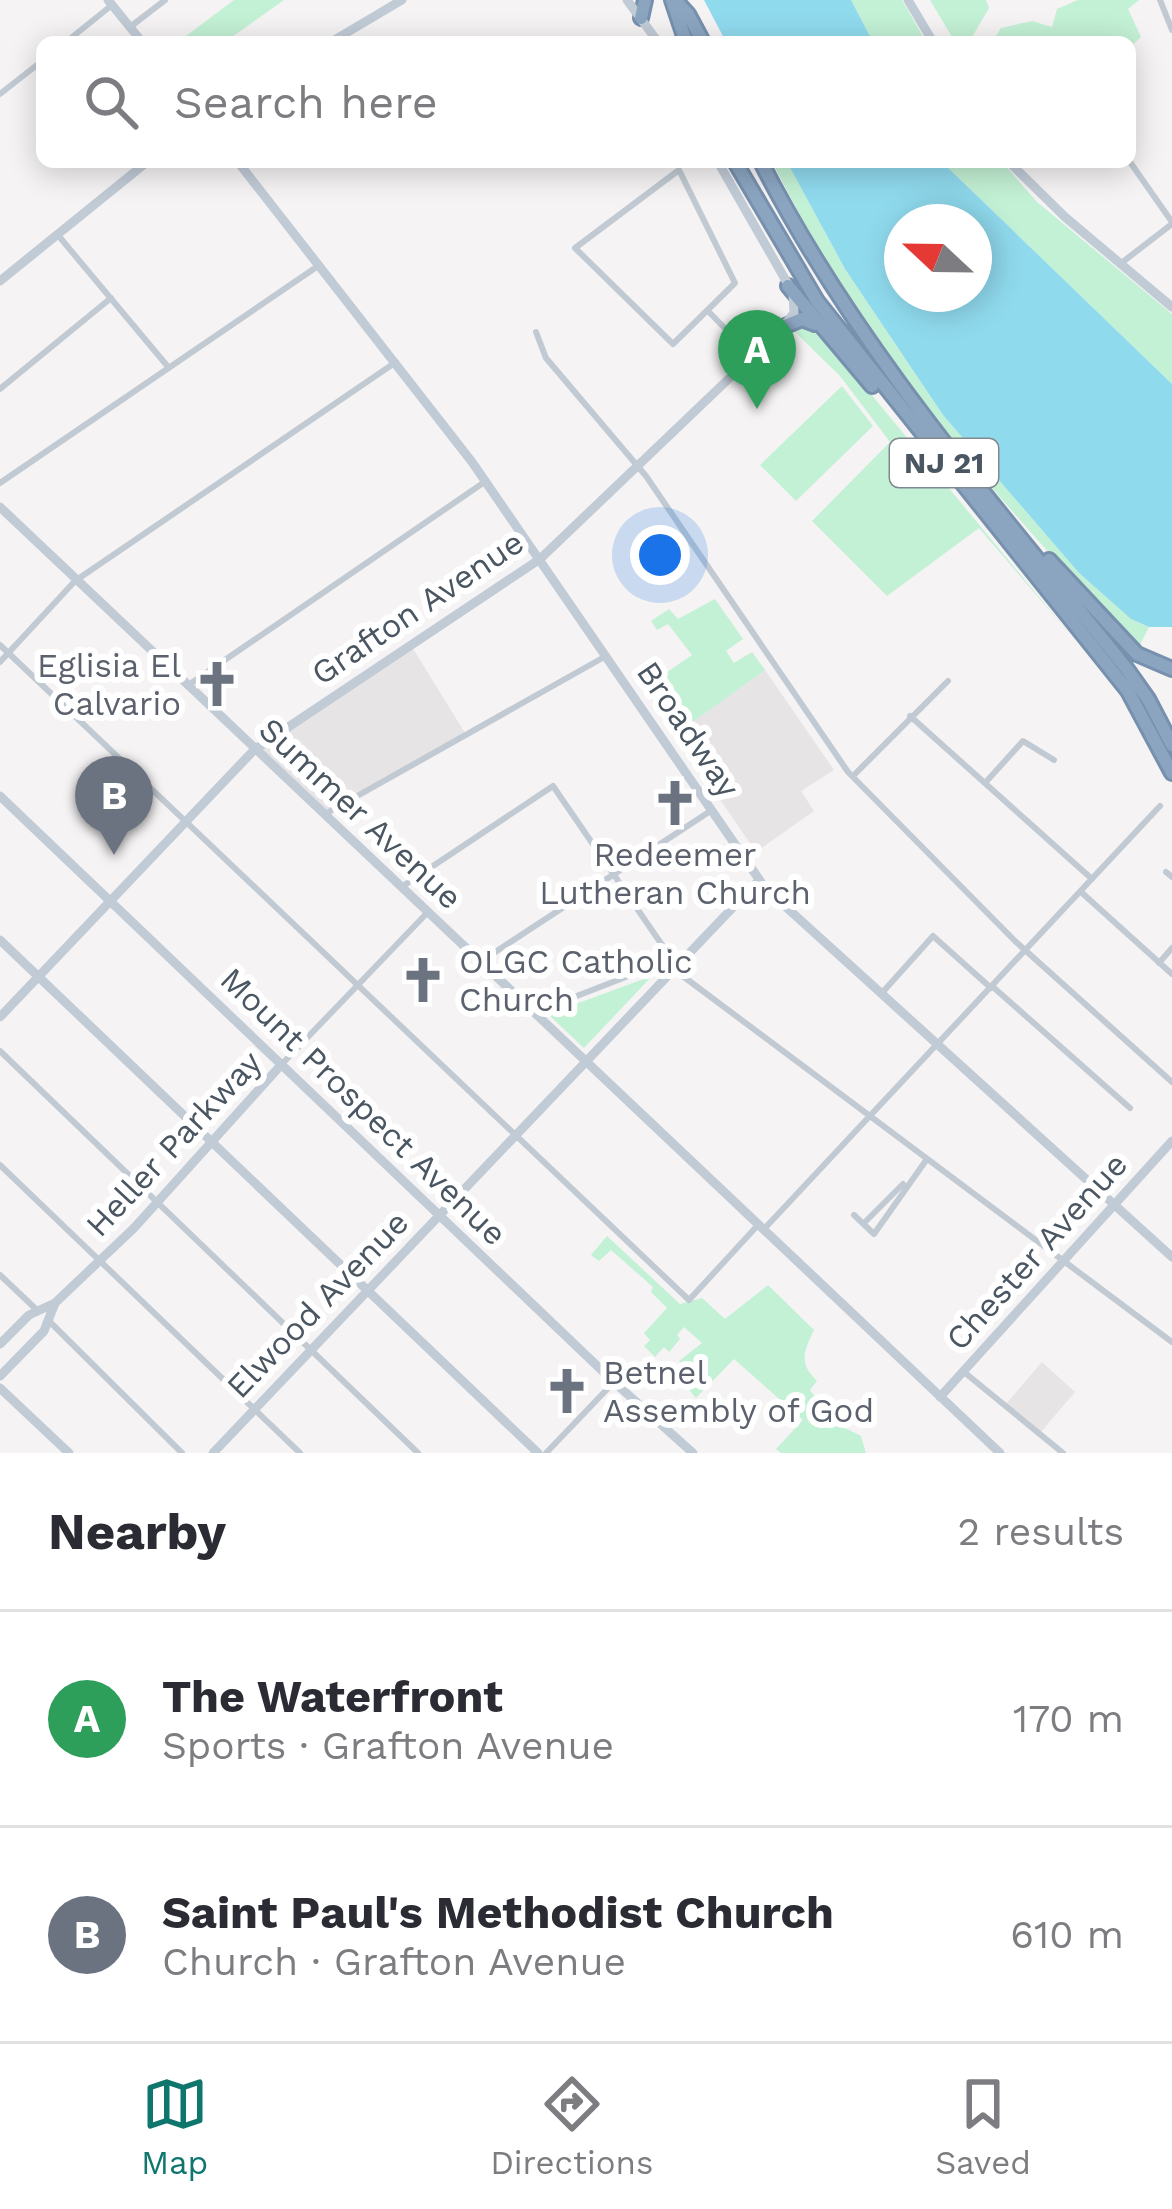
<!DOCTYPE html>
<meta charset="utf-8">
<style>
:root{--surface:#fff;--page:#f7f7f7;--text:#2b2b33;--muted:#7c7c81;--line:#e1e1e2;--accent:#0f766e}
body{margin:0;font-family:"Work Sans",sans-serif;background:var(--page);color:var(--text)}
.compass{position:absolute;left:884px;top:204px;width:108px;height:108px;border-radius:50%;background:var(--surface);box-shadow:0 6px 30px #0003;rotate:292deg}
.you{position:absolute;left:660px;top:555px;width:42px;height:42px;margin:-30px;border:9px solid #fff;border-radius:50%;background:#1a73e8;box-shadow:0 0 0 18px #1a73e833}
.badge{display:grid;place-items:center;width:78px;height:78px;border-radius:50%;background:var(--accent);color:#fff;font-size:39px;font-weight:700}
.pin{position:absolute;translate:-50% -99px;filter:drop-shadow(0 3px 6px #0008)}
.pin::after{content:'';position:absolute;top:63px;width:42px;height:36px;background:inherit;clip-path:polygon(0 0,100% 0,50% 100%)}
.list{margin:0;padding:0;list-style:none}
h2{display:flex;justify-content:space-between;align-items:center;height:156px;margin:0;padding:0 48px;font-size:51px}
h2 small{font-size:39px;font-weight:400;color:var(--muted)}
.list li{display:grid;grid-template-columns:78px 1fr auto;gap:36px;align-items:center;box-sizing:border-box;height:216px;padding:0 48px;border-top:3px solid var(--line)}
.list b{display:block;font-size:45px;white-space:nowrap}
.list p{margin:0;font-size:39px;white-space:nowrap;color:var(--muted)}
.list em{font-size:39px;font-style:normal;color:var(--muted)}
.icon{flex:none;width:66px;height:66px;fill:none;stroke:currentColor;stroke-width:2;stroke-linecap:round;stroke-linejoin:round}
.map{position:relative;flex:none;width:1172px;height:1453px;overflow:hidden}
.search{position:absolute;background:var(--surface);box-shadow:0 6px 30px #0003;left:36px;right:36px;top:36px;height:132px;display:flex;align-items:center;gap:30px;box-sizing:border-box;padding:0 42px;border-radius:18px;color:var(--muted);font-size:45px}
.sheet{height:588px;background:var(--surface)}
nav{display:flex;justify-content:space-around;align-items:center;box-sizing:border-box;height:168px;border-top:3px solid var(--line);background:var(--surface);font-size:33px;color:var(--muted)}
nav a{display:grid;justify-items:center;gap:6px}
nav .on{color:var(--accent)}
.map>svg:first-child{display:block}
.education{fill:#e6e4e5}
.green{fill:#c3f1d5}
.water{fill:#90daee;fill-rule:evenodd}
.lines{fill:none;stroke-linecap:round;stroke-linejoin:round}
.highway-casing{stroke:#7690ad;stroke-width:18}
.street{stroke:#c1cad2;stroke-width:6}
.secondary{stroke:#c1cbd6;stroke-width:9}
.highway{stroke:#8ba5c1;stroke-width:12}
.labels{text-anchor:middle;stroke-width:12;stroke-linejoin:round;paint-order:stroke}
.shield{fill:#fff;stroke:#808990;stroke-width:3}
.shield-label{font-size:30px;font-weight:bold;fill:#4a5661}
.street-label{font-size:33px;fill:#4a5661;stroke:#fff}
.worship-label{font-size:33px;fill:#5b616d;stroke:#fff;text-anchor:start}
</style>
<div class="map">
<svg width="1172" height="1453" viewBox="0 0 1172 1453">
<rect width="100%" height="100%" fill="#f5f3f3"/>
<path class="education" d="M412,647L465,733L322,814L255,751Z
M765,670L834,770L801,791L814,811L756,852L675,734Z
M1042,1362L1075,1392L1040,1433L1005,1405Z"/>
<path class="green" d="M234,0H284L225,42H178Z
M851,0H902L926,42H873Z
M930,0H986L989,8L972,37L955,42Z
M1078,0H1139L1128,9L1141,37L1130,47V42L993,40L1001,28L1032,21L1052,27L1057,9Z
M772,162H787L845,269L943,415L1079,573L1131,619L1149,627L1139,647C1029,538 905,392 825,260C806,228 789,194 772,162Z
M942,162H1002L1037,202L1172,314V384Z
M800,324L822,335L1068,632L979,528L887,596L812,521L890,442L840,376L793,330Z
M842,386L873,426L796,501L760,465Z
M715,599L743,639L726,651L734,663L752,652L765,670L676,734L644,688L692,655L668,624L657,630L651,621L669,609L678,619Z
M652,976L584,1048L551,1017V1013Z
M607,1236L680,1304L702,1298L725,1319L768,1285L814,1330C804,1351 798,1363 817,1381L810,1390L835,1423L861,1436L866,1453H781L776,1449L803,1420L734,1359L696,1398L675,1373L682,1365L679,1361L702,1343L684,1327L677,1335L680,1339L669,1352L664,1347L655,1357L644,1346L650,1340L644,1333L667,1308L651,1292L653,1287L611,1250L599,1261L591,1255Z"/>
<path class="water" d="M704,0H851L873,42H726Z
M787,162H942L1172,384V627H1149L1131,619L1079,573L943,415L845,269ZM902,222H974V294H902Z"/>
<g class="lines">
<defs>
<path id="highway" d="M672,0L686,42
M675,0L688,14L703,42
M641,18L645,0
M735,162L817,301L1128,691L1172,773
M761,162C856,349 995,505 1126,668L1148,699L1172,745
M788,286L872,386
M783,327L802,319L815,324
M1049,560L1137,654L1172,669"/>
</defs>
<use href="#highway" class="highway-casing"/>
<path class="street" d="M1160,0L1172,30
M130,27L165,0
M66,42L112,5
M0,94L42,61
M1130,162L1172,222
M679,170L735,283L673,344L575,248Z
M57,234L169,368
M1120,264L1172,224
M709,312L753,357
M536,332L546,358L646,476L848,772L1015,941L1172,1082
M0,389L111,298
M0,483L318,266
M0,645L689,1300L758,1225
M0,662L75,581L396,362
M187,686L486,481
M910,716L1092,879
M853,776L948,681
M985,783L1023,741L1054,760
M327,813L606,656
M1166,872L1172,877
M403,886L553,786L684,977L1172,1342
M1081,892L1172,974
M480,962L712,810
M1159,963L1172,948
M993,987L1130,1108
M881,994L933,936L991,988
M533,1013L654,966H675
M0,1051L418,1453
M281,1065L427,913
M0,1165L300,1453
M854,1215L874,1234L927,1159
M863,1224L903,1184
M765,1228L1160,806
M0,1275L38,1311
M48,1320L182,1453
M964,1372L1063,1453
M546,1453L614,1382"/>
<path class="secondary" d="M108,0L142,42
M627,0L658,42
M908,0L933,42
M331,42L402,0
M238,162L472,462L765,888L1172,1257
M1009,162L1065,217L1172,307
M0,281L147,162
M0,507L1000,1453
M0,796L614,1382L693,1453
M0,940L538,1453
M0,1017L254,750L540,559L783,327L794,313L793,293L718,162
M0,1344L29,1315L55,1303L134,1228L281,1065
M0,1376L44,1331L55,1303
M0,1388L69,1453
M940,1397L1172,1141
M213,1453L759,880"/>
<use href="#highway" class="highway"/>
</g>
<defs>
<symbol id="church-bare" viewBox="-9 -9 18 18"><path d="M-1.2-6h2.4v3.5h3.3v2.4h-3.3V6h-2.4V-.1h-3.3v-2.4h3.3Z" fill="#6b7280" stroke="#fff" stroke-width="2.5" paint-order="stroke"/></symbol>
</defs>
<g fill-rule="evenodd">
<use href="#church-bare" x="184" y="651" width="66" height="66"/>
<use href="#church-bare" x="642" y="770" width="66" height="66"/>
<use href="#church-bare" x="390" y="947" width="66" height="66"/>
<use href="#church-bare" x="534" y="1358" width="66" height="66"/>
</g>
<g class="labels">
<rect class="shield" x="890" y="439" width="108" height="48" rx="9"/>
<g class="shield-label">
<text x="944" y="473">NJ 21</text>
</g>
<g class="street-label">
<text transform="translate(417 607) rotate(-34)" y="12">Grafton Avenue</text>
<text transform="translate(689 729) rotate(56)" y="12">Broadway</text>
<text transform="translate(361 813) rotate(43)" y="12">Summer Avenue</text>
<text transform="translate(364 1106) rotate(44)" y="12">Mount Prospect Avenue</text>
<text transform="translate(173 1143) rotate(-47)" y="12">Heller Parkway</text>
<text transform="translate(1036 1251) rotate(-48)" y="12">Chester Avenue</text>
<text transform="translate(317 1304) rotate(-46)" y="12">Elwood Avenue</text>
</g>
<g class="worship-label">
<text x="181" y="677" text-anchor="end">Eglisia El<tspan x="181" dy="38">Calvario</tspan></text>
<text x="675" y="866" text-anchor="middle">Redeemer<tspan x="675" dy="38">Lutheran Church</tspan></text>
<text x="459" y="973">OLGC Catholic<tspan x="459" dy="38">Church</tspan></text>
<text x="603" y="1384">Betnel<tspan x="603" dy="38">Assembly of God</tspan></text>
</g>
</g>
</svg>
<svg class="compass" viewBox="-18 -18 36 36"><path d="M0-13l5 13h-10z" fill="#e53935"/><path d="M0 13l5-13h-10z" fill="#7c7c81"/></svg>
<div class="you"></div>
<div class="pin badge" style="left:757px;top:409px;background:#2e9e5b">A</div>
<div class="pin badge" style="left:114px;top:855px;background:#6b7280">B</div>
<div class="search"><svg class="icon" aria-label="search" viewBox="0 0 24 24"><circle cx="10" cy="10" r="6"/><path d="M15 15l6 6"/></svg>Search here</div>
</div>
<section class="sheet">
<h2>Nearby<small>2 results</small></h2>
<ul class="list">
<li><span class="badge" style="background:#2e9e5b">A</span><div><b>The Waterfront</b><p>Sports · Grafton Avenue</p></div><em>170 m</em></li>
<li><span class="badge" style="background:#6b7280">B</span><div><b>Saint Paul's Methodist Church</b><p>Church · Grafton Avenue</p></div><em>610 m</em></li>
</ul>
</section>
<nav>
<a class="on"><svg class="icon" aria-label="map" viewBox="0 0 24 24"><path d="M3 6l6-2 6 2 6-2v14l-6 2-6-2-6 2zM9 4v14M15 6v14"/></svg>Map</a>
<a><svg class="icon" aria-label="directions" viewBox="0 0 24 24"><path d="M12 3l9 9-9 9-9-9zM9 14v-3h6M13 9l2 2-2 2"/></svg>Directions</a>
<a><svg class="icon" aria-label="saved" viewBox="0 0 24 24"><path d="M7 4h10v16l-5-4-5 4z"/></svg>Saved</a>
</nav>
